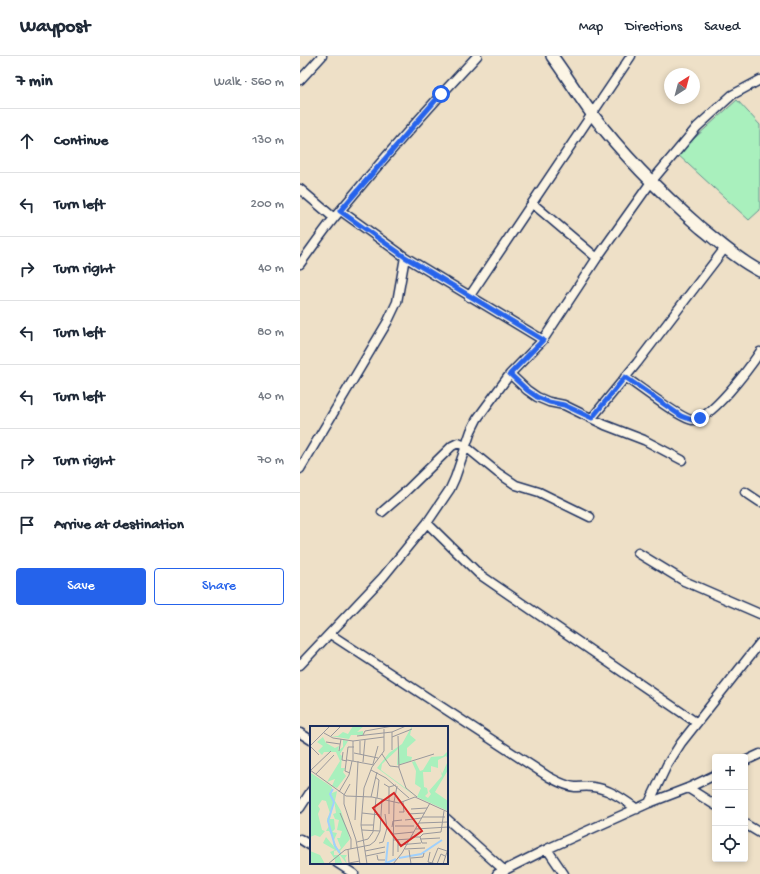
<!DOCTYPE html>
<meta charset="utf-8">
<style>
:root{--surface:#fff;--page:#f6f6f7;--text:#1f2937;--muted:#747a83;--line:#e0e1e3;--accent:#2563eb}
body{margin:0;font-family:"Gochi Hand",sans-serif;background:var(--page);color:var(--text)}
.controls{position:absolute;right:12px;bottom:12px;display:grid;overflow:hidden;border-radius:4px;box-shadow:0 2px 6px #0003}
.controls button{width:36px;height:36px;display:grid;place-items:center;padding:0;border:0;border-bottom:1px solid var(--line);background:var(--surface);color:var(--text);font:20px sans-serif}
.compass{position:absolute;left:364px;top:12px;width:36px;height:36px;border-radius:50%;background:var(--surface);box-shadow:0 2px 6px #0003;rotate:36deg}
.stop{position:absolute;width:12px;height:12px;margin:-9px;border:3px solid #2563eb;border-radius:50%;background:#fff}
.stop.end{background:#2563eb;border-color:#fff;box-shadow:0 1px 4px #0008}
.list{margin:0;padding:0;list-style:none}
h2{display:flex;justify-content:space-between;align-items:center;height:52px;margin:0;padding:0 16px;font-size:17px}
h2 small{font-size:13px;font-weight:400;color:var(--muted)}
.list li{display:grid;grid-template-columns:26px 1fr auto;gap:12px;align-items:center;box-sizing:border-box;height:64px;padding:0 16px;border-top:1px solid var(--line)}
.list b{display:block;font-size:15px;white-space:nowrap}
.list em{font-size:13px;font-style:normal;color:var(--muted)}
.actions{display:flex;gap:8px;padding:12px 16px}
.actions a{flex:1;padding:9px 0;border:1px solid var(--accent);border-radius:4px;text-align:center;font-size:14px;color:var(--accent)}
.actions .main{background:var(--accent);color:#fff}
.icon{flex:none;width:22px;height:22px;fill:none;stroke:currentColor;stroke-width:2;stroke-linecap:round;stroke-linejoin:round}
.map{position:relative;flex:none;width:460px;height:818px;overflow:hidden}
header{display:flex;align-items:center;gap:24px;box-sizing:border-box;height:56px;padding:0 20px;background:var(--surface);border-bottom:1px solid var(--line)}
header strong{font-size:19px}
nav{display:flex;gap:22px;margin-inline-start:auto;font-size:14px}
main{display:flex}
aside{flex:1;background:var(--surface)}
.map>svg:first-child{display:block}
.green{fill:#a9f0bd;stroke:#62908e}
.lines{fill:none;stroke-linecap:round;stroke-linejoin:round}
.street-casing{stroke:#1b2f5e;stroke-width:11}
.secondary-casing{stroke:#1b2f5e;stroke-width:14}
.street{stroke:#fcf5e5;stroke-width:8}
.secondary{stroke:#fcf5e5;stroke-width:11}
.route{stroke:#2563eb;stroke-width:5}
.inset-river{fill:none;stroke:#a0d0fc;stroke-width:2}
.inset-road{fill:none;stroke:#9a999d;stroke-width:1}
.view{fill:#d62828;fill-opacity:0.15;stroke:#d62828;stroke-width:2}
.inset-edge{fill:none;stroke:#1b2f5e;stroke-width:2}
</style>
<header>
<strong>Waypost</strong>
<nav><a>Map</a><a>Directions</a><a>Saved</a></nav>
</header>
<main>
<aside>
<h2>7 min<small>Walk · 560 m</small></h2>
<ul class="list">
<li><svg class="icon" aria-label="ahead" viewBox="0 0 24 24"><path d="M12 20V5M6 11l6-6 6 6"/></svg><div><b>Continue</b></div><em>130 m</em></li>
<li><svg class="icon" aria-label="left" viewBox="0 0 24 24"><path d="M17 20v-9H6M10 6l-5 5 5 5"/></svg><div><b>Turn left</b></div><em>200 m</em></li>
<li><svg class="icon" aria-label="right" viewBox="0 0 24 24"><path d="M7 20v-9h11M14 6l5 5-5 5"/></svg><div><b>Turn right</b></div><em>40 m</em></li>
<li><svg class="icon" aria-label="left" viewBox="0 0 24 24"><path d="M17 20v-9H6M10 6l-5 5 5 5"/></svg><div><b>Turn left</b></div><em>80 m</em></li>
<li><svg class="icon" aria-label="left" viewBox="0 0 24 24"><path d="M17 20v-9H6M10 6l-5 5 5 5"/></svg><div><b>Turn left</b></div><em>40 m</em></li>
<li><svg class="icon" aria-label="right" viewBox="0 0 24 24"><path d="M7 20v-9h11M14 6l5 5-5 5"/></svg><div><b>Turn right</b></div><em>70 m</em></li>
<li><svg class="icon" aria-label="arrive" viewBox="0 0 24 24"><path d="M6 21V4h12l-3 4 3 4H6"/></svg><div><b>Arrive at destination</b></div></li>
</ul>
<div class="actions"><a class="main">Save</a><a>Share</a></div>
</aside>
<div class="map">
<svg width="460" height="818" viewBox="0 0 460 818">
<rect width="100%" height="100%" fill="#eee0c7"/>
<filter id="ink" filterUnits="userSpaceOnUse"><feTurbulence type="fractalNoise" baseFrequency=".025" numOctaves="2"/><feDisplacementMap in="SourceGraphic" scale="8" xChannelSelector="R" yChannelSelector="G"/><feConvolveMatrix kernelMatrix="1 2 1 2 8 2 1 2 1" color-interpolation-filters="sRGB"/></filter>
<g filter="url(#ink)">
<path class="green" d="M437,44L460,69V154L449,164L377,98Z"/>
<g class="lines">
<defs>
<path id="street" d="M0,24L22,0
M0,133L34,162
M232,147L297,202
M41,155L105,201L243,284
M0,208C11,193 22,177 34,162C80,106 128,52 177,0
M169,241L331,0
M210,318L227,334L237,341L249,346L264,349L305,369L344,384L382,404
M325,321C337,329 381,363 392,364C410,365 450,311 460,296
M292,362L337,307L425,192
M0,413L88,265L97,246L105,201
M445,436L460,446
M82,456L105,436L152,390L158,387L165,390L198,417L216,429L239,436L290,461
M127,467L179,518L397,667
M338,497L384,525L460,558
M30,578L249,721C257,725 265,730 275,731C281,731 287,730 293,731C310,733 324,744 337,753
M0,609L83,521L127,467L150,433L155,422L171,375L177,363L210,318L243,284L297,202L351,126L397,71L432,39L460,24
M0,677L11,684
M445,705L460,698
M388,732L415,749
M349,747L367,709L381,687L460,587
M0,752L11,735
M147,763L205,815
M445,768L460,777
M0,783L11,790
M247,793L264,818
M37,807L54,818
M197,818L247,793L349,747L388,732L415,719"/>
<path id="secondary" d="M252,0C266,19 278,39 292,58C324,100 361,137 401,172C420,187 438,204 460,215"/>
</defs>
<use href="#street" class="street-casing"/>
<use href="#secondary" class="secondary-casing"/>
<use href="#street" class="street"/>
<use href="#secondary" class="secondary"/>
</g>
</g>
<g class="lines" filter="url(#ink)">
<path class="route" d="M141,38L40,155L105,201L243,284L210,318L227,334L237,341L249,346L264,349L292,362L325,321L381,360L392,364L400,362"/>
</g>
<g transform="translate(10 670)">
<rect width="138" height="138" fill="#eee0c7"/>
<path d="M43,0H54L47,6L53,5V9H41L39,13L21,10H28L33,6L38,8ZM102,0L100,9L106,14L97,22V30L102,31L101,35L87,39L88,23L72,38L71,44L94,61L105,70L67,42L79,27L92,18ZM13,11L16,17L25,22L29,20L28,25L33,21V14L38,15L30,28L32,30L31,42H35L33,46L36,50L27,62L22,60L25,53L17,56L30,35L26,26H14L12,29L8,25L13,20L7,16ZM137,26L138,33L136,30L128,34V42L121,40V46H113L114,61L117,62L118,67L115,70L118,72L121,68L119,65L132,50L130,43L132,48L138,35V44L125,66L138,75V85L107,71L111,62L105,58L106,45L102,36L105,35L110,45L113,44L121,31L133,30ZM1,47L22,61V67L27,65L25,75L31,85L40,113L30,125L31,129H37L35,132L37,138L27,125L31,122L27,112H30L32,105L27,104L29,94L25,93L23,88L26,87L24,74L20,93H24L25,103L22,106L27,107L24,114L19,105H16L19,100L17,93L20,87L16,75L12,74L8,80L10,83L8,88L12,104L15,105L10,111L5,109L0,111ZM16,111L25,122L23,118L25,117L28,124L24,125V129H29L32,137H25V132L18,137L24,132L20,126L25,124L13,117ZM0,125L10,129L15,138H0Z" fill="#a9f0bd"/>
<path class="inset-river" d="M23,63L20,68L24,76L18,95L25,120L30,127M89,132L111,128L132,114M76,136L78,116M74,138L86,133"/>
<path class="inset-road" d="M82,6V24M14,7L23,12L43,15L74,11M53,9L55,5L83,0M21,10L31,0M47,10L82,6L96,0M88,10L89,42L96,62L107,71M82,11L102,3M50,15V28M16,16L30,18M0,20L9,29M0,20L20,0M29,25L31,13M33,26L32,34L37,35M44,27L68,32M72,28L80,40L89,41M37,34L64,39M43,35V15M53,36L55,14M63,38L68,20M89,39L124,28M0,44L36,70L62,71L89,77L105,71L138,86M1,44L21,25M61,44L76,52L99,72M40,47L35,45L38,21H44M6,48L24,29M65,51L69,54L67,72M40,58L34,69V78L46,114L50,138M74,58L79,61L86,59M79,61V88M29,66L39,49L42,35M61,71L67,46M101,83L117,82M89,86H94L93,76M30,87L41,113V123M52,87L70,89M98,88L115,87M112,91H135M45,94L48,35M95,94L112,92M109,97L138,96M51,99H64M85,100H104M82,101L83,95L92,94M106,103L138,101M52,104L70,105M84,108L104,106M101,111H110L112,117H117M110,111L113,108L131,106L134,85M111,113L130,112M83,114L100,113M47,116L58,113L63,106L66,72M69,117L73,116L77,102L75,88M88,119L111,117M38,123L39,137L50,135M95,123L115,122M99,124L101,138M55,125L75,121M88,126V113M120,126L118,136L127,138L131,128L135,130M67,129L68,134H75M56,130L75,126M83,130L84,76L87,60M101,132L113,131L114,127M122,137L128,122L137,125M18,138L35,124L60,119L65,115L70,105L72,73M57,138L51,99L54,62L62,41L74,25V3M83,138L92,127L120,77M133,138L138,123"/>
<path class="view" d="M84,67L112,105L91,120L63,82Z"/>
<rect width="138" height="138" class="inset-edge"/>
</g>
</svg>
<div class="controls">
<button>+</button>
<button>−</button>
<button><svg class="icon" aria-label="locate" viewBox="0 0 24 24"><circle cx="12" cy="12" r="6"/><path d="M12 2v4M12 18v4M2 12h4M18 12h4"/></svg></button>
</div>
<svg class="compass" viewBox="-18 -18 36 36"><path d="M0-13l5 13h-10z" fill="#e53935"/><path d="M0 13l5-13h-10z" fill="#747a83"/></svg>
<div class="stop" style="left:141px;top:38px"></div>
<div class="stop end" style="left:400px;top:362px"></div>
</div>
</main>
